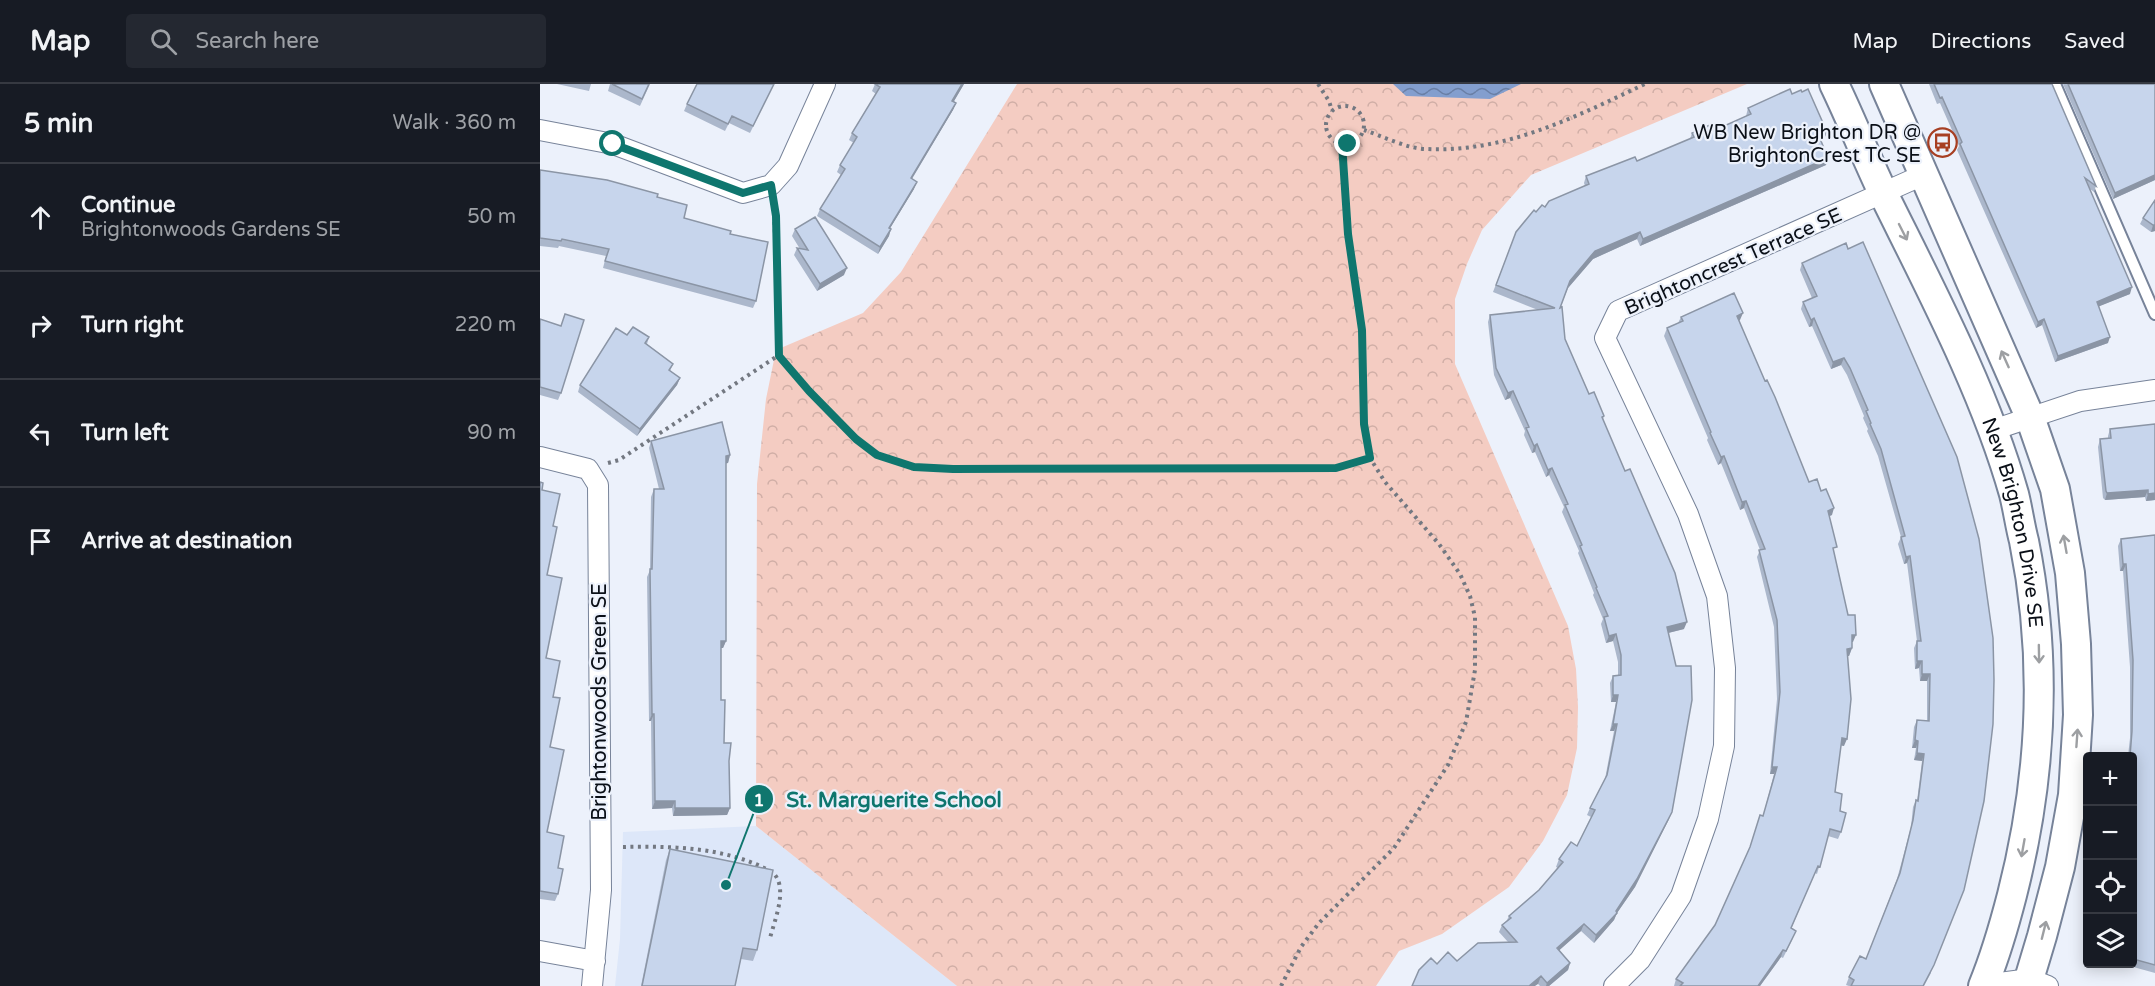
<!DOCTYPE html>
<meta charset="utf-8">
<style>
:root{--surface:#171b24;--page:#242831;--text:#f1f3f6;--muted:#9ea1a6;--line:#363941}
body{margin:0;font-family:"Varela Round",sans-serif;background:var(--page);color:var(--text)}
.controls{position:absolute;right:18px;bottom:18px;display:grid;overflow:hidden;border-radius:6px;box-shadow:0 3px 15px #0003}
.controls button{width:54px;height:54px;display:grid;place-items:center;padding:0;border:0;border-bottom:2px solid var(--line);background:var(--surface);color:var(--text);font:30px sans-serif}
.stop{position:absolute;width:18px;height:18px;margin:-14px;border:4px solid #0f766e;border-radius:50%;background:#fff}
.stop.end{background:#0f766e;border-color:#fff;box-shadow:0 2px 6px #0008}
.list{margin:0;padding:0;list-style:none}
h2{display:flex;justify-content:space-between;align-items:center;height:78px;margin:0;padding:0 24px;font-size:26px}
h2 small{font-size:20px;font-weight:400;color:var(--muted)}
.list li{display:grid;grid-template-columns:39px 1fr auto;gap:18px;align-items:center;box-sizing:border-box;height:108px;padding:0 24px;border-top:2px solid var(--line)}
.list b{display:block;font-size:22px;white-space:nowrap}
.list p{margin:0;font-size:20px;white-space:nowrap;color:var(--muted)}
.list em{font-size:20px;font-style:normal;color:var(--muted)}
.icon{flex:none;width:33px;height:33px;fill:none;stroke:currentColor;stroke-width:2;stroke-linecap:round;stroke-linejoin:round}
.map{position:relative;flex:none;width:1615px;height:902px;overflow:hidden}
header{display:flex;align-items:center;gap:36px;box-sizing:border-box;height:84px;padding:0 30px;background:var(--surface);border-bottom:2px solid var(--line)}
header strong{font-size:28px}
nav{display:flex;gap:33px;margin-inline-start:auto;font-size:21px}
.search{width:420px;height:54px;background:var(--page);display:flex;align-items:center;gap:15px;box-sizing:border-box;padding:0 21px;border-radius:6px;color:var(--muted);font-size:22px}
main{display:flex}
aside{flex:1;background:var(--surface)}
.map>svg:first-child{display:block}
.built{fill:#dde7f9}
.park{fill:url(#park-crowns)}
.water{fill:url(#water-waves)}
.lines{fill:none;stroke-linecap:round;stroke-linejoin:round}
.lane-casing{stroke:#778399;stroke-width:14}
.street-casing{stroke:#778399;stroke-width:22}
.secondary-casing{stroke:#778399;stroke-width:32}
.path{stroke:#737881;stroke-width:4;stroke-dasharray:3 4.5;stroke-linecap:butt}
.lane{stroke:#fff;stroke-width:10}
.street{stroke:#fff;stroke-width:20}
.secondary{stroke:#fff;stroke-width:28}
.wall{fill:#abb7cb}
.shaded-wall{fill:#8b95a5}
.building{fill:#c7d5ec;stroke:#8b95a5;stroke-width:1.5}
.oneway{stroke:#9d9fa2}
.route{stroke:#0f766e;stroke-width:8}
.labels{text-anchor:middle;stroke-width:4.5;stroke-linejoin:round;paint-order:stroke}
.poi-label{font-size:20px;fill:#0a0f17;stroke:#ecf1fb;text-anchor:end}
.street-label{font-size:20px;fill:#0a0f17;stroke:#ecf1fb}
.leader{fill:none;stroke:#0f766e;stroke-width:2}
.callout-dot{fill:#0f766e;stroke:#ecf1fb;stroke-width:2}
.mark-label{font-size:18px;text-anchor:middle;font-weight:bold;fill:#fff}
.callout-label{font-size:21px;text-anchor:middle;font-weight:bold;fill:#0f766e;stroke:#ecf1fb;stroke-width:4.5;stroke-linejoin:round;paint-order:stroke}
</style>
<header>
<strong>Map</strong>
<div class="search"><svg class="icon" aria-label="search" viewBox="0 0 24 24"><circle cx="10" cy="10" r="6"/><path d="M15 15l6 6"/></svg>Search here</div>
<nav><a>Map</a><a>Directions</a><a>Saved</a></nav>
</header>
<main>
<aside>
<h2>5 min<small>Walk · 360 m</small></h2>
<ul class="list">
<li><svg class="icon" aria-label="ahead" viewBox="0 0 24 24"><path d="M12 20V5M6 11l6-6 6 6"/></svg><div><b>Continue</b><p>Brightonwoods Gardens SE</p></div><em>50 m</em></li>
<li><svg class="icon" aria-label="right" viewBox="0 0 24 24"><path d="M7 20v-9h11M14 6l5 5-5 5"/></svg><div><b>Turn right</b></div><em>220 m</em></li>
<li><svg class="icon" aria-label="left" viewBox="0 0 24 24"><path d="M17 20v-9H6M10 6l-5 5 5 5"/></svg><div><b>Turn left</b></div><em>90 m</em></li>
<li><svg class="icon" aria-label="arrive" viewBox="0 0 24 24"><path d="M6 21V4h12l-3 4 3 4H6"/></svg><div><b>Arrive at destination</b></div></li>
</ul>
</aside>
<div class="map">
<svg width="1615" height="902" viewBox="0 0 1615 902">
<defs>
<pattern id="park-crowns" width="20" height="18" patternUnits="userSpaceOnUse" patternTransform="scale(1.5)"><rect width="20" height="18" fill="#f4ccc2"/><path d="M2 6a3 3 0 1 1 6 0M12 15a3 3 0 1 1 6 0" fill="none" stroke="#d0aea6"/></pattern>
<pattern id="water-waves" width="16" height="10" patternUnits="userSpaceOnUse" patternTransform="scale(1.5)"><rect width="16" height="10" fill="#839ece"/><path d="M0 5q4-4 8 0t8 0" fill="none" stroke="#697fa6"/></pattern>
</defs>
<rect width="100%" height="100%" fill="#ecf1fb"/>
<path class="built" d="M216,742L417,902H75L80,855L83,748Z"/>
<path class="park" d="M477,0H1207L991,91L942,146L927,180L915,215V280L1028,542L1036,585L1038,623L1037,664L1027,711L1003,757L969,803L902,850L859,867L836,902H417L216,742L217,400L226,315L236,266L323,229L361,188Z"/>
<path class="water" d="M853,0H981L950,15L866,12Z"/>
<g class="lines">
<defs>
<path id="lane" d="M1515,0L1615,230"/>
<path id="street" d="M0,46L73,60L203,109L231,101L248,82L285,0
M1453,346L1540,317L1615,306
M0,373L48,385L58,401L61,806L52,902
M0,867L55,877
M1444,901L1490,895L1508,902
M1074,902L1100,876L1141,812L1168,735L1184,662L1185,584L1177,512L1148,430L1065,254L1078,227L1383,91"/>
<g id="secondary">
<path id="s1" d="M1294,0C1312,37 1327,76 1345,113C1392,208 1445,308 1474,410C1478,426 1480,442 1484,457C1508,576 1502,694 1472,811C1464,842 1455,873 1443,902"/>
<path d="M1344,0L1490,333L1515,405L1530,489L1536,560L1538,631L1533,711L1520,783L1502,852L1487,902"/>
</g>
</defs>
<use href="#lane" class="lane-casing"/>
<use href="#street" class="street-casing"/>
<use href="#secondary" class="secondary-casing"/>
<path class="path" d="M778,0L789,17L792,27
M786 41a19 19 0 1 1 38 0a19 19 0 1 1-38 0Z
M824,46C842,52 868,65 886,65C965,69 1035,33 1105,0
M234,123L239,271L269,307L316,355L337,371L374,383L413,385L796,384L830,374
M68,379L79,376L239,271
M83,763C133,762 187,763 232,788C249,802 235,835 230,854
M741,902L761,863L779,839L854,764L908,681L926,638L935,586V533L930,512L920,490L899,460L845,398L830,374L824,340L822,246L808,150L802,60"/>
<use href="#lane" class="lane"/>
<use href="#street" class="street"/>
<use href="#secondary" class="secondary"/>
</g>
<path class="wall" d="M17,0H51L49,7Z
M70,0H110L100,22L68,7Z
M234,0L210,49L189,39L185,47L144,27L147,20Z
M335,0H424L414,17L416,19L413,26L372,95L374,105L350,144L349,152L338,170L277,132L280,125L301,91L297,88L300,81L314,59L309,56L312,49L336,10L332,7Z
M1389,0H1512L1556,102L1554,108L1550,105L1590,210L1559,222L1568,259L1515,278L1502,241L1496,244L1417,66L1419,62L1400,19L1397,20Z
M1523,0H1615V96L1573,115Z
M1252,10L1287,48L1284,55L1281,57L1288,74L1286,81L1100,162L1097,155L1053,175L1028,204L1020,224L1025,255L1049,310L1064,332L1063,335L1144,545L1128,549L1129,735L1095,803L1077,829L1074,836L1054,859L1041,847L1019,866L1030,879L1028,886L1009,902H1000L998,900L897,880L917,877L968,858L959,848L962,841L967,836L969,832L999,806L1018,784L1016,783L1019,775L1037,762L1051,733L1047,731L1050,724L1065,695L1074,647H1070L1076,618H1071L1070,599L1073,592L1078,591V578L1073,557L1066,559L1061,540L1063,535L1053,511L1054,509L1038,469L1039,467L1022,428L1024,423L1009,391L1006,393L995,368L992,369L984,351L985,347L970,314L965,316L954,291L948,238L950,231L998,226L953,208L976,148L996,128L1045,102L1044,99L1046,92L1097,77L1150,55L1152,49L1173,47L1206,32L1208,24Z
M0,86L117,113L144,134L190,150L216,217L213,224L63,184L66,172L19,162L18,164L0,162Z
M1615,116V147L1611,148L1600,140L1603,134Z
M255,145L304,191L277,207L254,171L257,164L260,165L252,152Z
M1262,179L1417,373L1391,889L1384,902H1309L1306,901L1309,893L1326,875L1357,795L1371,743L1373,723L1376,716L1377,717L1382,677L1374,676L1376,664H1372L1374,643L1377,636L1387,637V597H1380L1379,584L1375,585L1374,564L1377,557L1367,479L1364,480L1358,460L1361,453L1338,372L1327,347L1328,345L1323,334L1324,332L1307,291L1301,281L1291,285L1272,242L1269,243L1261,225L1263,218L1272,214L1260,186Z
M25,230L21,309L18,316L0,311V235L21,242Z
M1141,233L1200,236L1199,237L1269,398L1292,431L1289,432L1294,470L1313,558H1312V564L1309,572H1307L1304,662L1301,661L1295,708L1300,727L1301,748L1298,755L1288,752L1277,790L1275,789L1251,845L1253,854L1243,874L1241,873L1220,902H1134L1136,895L1175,841L1209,766L1220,731L1223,732L1234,690H1230L1237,615L1234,543L1217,473L1220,466L1204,424L1200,426L1181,379L1178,381L1167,356L1168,354L1124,252L1127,244L1138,239Z
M87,251L109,253L107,260L133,280L130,287L140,294L137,301L97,352L38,308L40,301Z
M1570,345L1615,416L1606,417L1605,413L1565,416L1563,414L1558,363L1560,355H1568V352Z
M111,357L190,371L188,379H186V557L183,564H181V616L184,659L189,677L190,724L187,731L133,732L132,724L112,725L111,637H109L107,493L110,486L111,413L114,405H119L109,364Z
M0,398L13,442L7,491L6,574L13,613L10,663L7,748L18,784V810L15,817L0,815Z
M1615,451V889L1579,879H1593V672H1588L1590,654V583L1583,487H1580L1578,462L1581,455Z
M130,765L217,866L213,877L201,875L195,902H101L126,776Z"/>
<path class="shaded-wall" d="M422,0H424L410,24L412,17Z
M416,19L413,26L368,101L371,94Z
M1287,48L1284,55L1276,59L1279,52Z
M1288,74L1286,81L1100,162L1103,155Z
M1615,91V96L1573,115L1575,109Z
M377,98L374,105L346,151L349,144Z
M1613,141H1615V147L1611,148Z
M351,145L349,152L338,170L340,163Z
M1100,148L1097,155L1053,175L1028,204L1030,197L1055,167Z
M307,184L304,191L277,207L280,200Z
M1592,203L1590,210L1555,224L1557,218Z
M1203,229L1200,236L1194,239L1197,232Z
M1274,234L1272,242L1269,243L1271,236Z
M1504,235L1502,241L1496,244L1498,238Z
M1570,253L1568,259L1515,278L1518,272Z
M1304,274L1301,281L1291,285L1293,278Z
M140,294L137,301L97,352L100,345Z
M973,307L970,314L965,316L968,309Z
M997,360L995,368L992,369L994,362Z
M190,371L188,379L184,380L186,372Z
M1184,372L1181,379L1178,381L1181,373Z
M1012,384L1009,391L1006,393L1008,386Z
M1608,406L1605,413L1565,416L1567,409Z
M1615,409V416L1606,417L1608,410Z
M1206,417L1204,424L1200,426L1202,418Z
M1294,424L1292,431L1285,434L1288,427Z
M1370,472L1367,479L1364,480L1366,473Z
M1583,480H1586L1583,487H1580Z
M1147,538L1144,545L1124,550L1127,543Z
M1076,550L1073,557L1066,559L1069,552Z
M1312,551H1316L1313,558H1309Z
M181,557H186L183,564H178Z
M1312,564L1309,572H1304L1307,565Z
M1377,577H1382L1379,584L1375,585Z
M1382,590H1390L1387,597H1380Z
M1073,611H1078L1076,618H1071Z
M112,630H114L111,637H109Z
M1073,640H1077L1074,647H1070Z
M1302,654L1307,655L1304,662L1299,661Z
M1375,656L1378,657L1376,664H1372Z
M1377,669L1384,670L1382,677L1374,676Z
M1232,683H1237L1234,690H1230Z
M115,717H135L132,724L112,725Z
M135,724H190L187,731L133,732Z
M1132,728L1129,735L1095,803L1077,829L1074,836L1054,859L1056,851L1076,827Z
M1044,840L1041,847L1014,871L1017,864Z
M1243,866L1241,873L1220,902H1218Z
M1030,879L1028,886L1009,902H1006L1007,899Z
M1001,892L998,900L995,902H989Z"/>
<path class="building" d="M72,0H109L102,15Z
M157,0H234L213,42L192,32L188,40L147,20Z
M335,0H422L412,17L416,19L371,94L377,98L349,144L351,145L340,163L280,125L305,85L300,81L317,53L312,49L340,3Z
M1394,0H1512L1556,102L1545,94L1592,203L1557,218L1570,253L1518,272L1504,235L1498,238L1420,60L1422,58L1402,13L1400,14Z
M1528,0H1615V91L1575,109Z
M1250,5L1252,10L1261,6L1262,8L1268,5L1287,48L1279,52L1288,74L1103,155L1100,148L1055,167L1030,197L1020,224L1022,223L1025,255L1049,310L1054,308L1064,332L1062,333L1085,387L1090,385L1135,489L1147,538L1127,543L1136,582H1151L1152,616L1132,728L1097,795L1076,827L1077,829L1056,851L1044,840L1017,864L1030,879L1007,899L1001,892L989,902H872L879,886L891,874L897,880L908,868L917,877L938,859L977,858L962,841L971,834L969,832L999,806L1023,778L1019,775L1031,758L1037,762L1055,726L1050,724L1067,691L1077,640H1073L1078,611H1073V592L1081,591V571L1076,550L1069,552L1064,533L1068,532L1056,504L1057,503L1040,462L1042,461L1025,421L1028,420L1012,384L1008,386L997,360L994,362L986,344L989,343L973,307L968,309L956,284L950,231L1015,224L956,201L976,148L994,126L996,128L1002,121L1005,123L1009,117L1049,100L1046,92L1095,73L1097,77L1154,53L1152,49L1170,41L1173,47L1211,30L1208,24Z
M0,86L67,96L118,110L117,113L147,121L144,134L191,147L190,150L228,158L216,217L65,177L69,165L22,155L21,157L0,154Z
M1615,116V141H1613L1603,134Z
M275,133L307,184L280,200L257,164L268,166L255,145Z
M1323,158L1417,373L1439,455L1453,554L1454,596L1453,640L1444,717L1424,806L1394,881L1383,902H1311L1314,896L1309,893L1320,872L1326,875L1360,789L1373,736L1376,716L1378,717L1384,670L1377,669L1378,657L1375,656L1377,636L1389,637L1390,590H1382V577H1377V557H1381L1370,472L1366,473L1361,453L1365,452L1341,365L1330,340L1331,339L1326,327L1328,326L1310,284L1304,274L1293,278L1274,234L1271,236L1263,218L1277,212L1262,179L1306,159L1308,165Z
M1194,209L1203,229L1197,232L1225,297L1227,296L1235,313L1269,398L1277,395L1281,407L1286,405L1294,424L1288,427L1297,463L1293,464L1308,531H1315L1316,551H1312V564L1307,565L1311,615L1307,655L1302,654L1295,708L1302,710L1300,727L1306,729L1301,748L1290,745L1280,783L1278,782L1251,844L1256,847L1246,867L1243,866L1218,902H1140L1143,899L1136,895L1175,841L1210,763L1220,731L1223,732L1237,683H1232L1240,608L1237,536L1219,466L1225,465L1206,417L1202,418L1184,372L1181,373L1170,349L1171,348L1127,244L1143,237L1141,233Z
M25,230L44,236L21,309L0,303V235L21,242Z
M93,243L109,253L105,259L133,280L129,286L140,294L100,345L40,301L76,244L87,251Z
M182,338L190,371L186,372V557H181V616H185L184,659H191L189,677L190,724H135V717H115L114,630H112L110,485H112L114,405H124L111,357Z
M1615,340V409L1608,410V406L1567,409L1566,407L1560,355L1571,354L1570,345Z
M0,398L3,399L2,406L20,410L13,442L17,443L7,491L22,494L6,574L20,577L13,613L20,614L10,663L24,666L7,748L24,752L18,784L23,785L18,810L0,807Z
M1615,451V881L1593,875V672H1590L1592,647L1593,576L1586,480H1583L1581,455Z
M130,765L233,786L217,866L203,864L195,902H102Z"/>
<defs><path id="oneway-shaft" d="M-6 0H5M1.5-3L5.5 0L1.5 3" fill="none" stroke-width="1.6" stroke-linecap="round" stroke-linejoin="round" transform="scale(1.5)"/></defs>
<g class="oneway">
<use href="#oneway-shaft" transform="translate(1363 148) rotate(63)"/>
<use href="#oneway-shaft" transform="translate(1465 275) rotate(-114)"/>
<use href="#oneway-shaft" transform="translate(1525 460) rotate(-100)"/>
<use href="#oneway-shaft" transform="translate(1499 570) rotate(89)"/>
<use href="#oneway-shaft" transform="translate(1537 654) rotate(-86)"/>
<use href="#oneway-shaft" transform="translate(1483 764) rotate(100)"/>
<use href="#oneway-shaft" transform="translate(1504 846) rotate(-76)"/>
</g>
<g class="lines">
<path class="route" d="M73,60L203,109L231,101L236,132L239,272L269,307L316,355L337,371L374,383L413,385L796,384L830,374L824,340L822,246L808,150L802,60H808"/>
</g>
<defs>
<symbol id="bus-ring" viewBox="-11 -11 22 22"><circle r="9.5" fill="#ecf1fb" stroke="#a73f23" stroke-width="1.5"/><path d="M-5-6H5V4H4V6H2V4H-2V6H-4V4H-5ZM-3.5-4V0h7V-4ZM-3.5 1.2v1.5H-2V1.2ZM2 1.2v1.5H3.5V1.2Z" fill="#a73f23"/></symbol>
</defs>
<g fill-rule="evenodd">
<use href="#bus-ring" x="1386" y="42" width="33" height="33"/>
</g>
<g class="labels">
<g class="poi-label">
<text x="1381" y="55">WB New Brighton DR @<tspan x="1381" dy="23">BrightonCrest TC SE</tspan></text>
</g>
<g class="street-label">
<text transform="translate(1193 177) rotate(-24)" y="7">Brightoncrest Terrace SE</text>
<text dy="7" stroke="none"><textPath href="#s1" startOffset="476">New Brighton Drive SE</textPath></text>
<text transform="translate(59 618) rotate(-90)" y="7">Brightonwoods Green SE</text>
</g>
</g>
<path class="leader" d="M186 801L219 715"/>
<g class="callout-dot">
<circle cx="186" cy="801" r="6"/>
<circle cx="219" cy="715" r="15"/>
</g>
<g class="mark-label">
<text x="219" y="722">1</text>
</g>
<g class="callout-label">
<text x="354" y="723">St. Marguerite School</text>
</g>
</svg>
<div class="controls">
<button>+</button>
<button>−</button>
<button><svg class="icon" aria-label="locate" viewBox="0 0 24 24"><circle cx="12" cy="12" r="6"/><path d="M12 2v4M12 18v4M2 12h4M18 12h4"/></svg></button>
<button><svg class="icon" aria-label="layers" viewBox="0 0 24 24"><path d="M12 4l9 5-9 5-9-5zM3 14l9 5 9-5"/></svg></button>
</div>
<div class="stop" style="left:73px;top:60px"></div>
<div class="stop end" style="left:808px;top:60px"></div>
</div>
</main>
